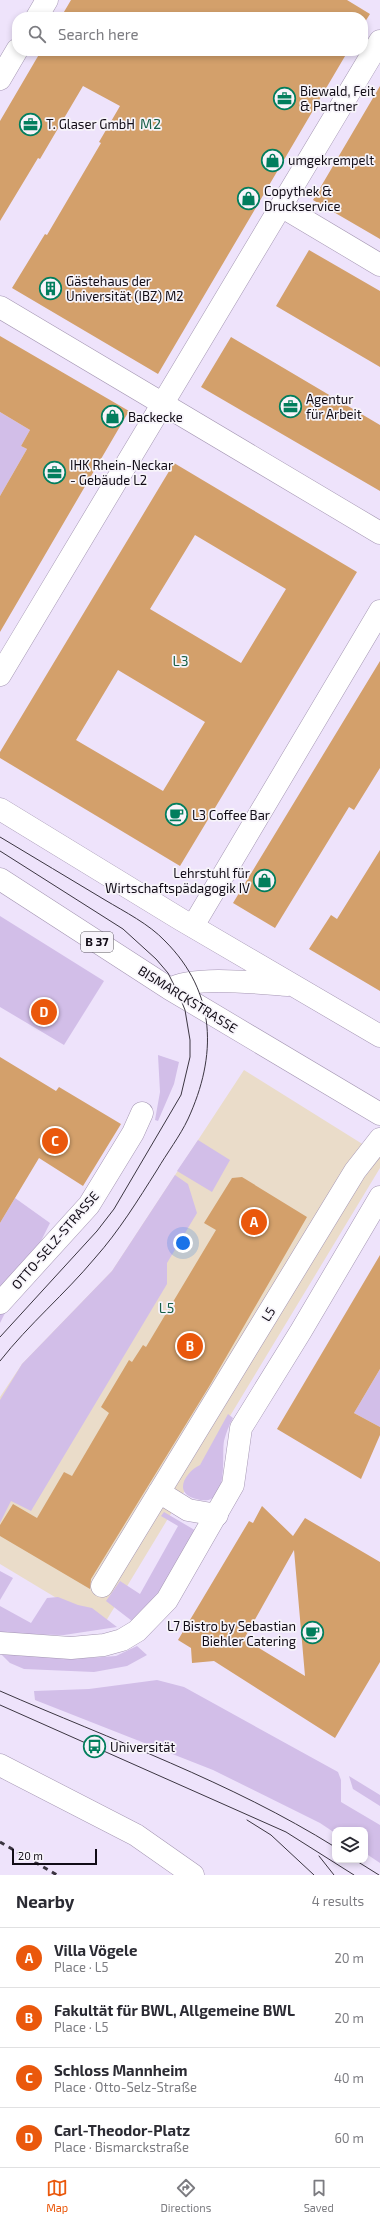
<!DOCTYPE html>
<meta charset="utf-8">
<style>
:root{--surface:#fff;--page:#f7f7f7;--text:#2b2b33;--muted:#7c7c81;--line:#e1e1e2;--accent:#ea580c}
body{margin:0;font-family:"Exo 2",sans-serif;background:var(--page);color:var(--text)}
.controls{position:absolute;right:12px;bottom:12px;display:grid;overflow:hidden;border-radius:8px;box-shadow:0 2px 6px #0003}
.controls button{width:36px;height:36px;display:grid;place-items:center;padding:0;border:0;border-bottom:1px solid var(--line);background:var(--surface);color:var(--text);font:20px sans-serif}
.scale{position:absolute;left:12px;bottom:10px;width:85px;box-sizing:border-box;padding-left:4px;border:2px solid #110c16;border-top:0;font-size:11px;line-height:14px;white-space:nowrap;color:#110c16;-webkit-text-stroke:3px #f7f4fa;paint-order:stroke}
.you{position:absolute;left:183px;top:1243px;width:14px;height:14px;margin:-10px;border:3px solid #fff;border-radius:50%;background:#1a73e8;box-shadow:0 0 0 6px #1a73e833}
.badge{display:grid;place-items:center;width:26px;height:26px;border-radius:50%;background:var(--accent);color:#fff;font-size:13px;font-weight:700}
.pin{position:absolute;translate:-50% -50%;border:2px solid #fff;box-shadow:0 1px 4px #0006}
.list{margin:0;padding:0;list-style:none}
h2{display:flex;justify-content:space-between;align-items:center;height:52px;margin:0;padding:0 16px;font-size:17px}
h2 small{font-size:13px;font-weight:400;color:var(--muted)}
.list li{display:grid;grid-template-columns:26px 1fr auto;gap:12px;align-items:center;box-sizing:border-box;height:60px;padding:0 16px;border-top:1px solid var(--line)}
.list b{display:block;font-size:15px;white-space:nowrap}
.list p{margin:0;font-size:13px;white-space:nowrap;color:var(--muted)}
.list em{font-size:13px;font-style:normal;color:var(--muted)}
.icon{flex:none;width:22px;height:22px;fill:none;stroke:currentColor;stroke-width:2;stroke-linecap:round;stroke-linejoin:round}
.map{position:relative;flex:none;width:380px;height:1875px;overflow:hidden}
.search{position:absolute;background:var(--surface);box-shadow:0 2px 6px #0003;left:12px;right:12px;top:12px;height:44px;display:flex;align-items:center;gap:10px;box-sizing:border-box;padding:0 14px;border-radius:16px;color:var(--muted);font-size:15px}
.sheet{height:292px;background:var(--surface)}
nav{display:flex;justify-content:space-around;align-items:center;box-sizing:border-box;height:56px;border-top:1px solid var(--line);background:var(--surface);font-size:11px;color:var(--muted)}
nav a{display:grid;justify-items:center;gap:2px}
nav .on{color:var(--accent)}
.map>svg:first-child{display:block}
.commercial{fill:#eadcc9}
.green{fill:#d2bee8}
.building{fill:#d3a06b;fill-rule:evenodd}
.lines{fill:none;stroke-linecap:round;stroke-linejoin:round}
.street-casing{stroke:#a597b3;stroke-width:23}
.primary-casing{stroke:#a597b3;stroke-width:23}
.highway-casing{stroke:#a597b3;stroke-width:23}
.street{stroke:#fff;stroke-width:22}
.primary{stroke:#fff;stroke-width:22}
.highway{stroke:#fff;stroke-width:22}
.tram{stroke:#3b3541;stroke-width:1}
.rail{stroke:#3b3541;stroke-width:3;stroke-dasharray:5 5;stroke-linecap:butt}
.labels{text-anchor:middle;stroke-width:3.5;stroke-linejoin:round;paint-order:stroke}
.shield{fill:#f7f4fa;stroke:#56525a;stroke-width:1}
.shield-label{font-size:12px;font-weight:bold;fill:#110c16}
.poi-label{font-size:13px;fill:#110c16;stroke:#f7f4fa;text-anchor:start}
.street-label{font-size:13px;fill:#110c16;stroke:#f7f4fa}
.neighbourhood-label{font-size:14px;letter-spacing:1px;fill:#186048;stroke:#f7f4fa}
</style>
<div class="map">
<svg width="380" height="1875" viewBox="0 0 380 1875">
<rect width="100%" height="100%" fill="#eee3fb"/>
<path class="commercial" d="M244,1070L380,1155V1168L103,1626L0,1564V1397L22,1364L112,1271Z"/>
<path class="green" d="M0,412L30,430L21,446L27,449L0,496Z
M0,916L104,981L64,1045L0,1007Z
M158,1055L179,1062L174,1084L158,1121L155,1120L160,1092Z
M198,1140L230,1160L212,1192L177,1171Z
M175,1175L188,1184L197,1213L167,1263V1284L31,1511L11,1501L0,1523V1400L22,1364L112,1271Z
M15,1198L50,1223L0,1323V1223Z
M380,1369V1427L354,1413Z
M228,1414L233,1418C229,1425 226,1433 224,1441C221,1460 231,1512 193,1498C173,1491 187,1471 200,1465Z
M164,1512L198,1532L158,1595L132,1621L106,1601L120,1581L140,1594L178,1526L161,1516Z
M0,1571L13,1578L0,1600Z
M58,1597L78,1605L92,1608L117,1627L64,1635L0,1634V1606L31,1623L47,1598Z
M137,1646L147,1655L127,1666L94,1672L24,1669L10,1663L1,1654L88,1658L116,1656Z
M157,1680L184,1687L338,1772L341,1780V1802L380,1825V1863L365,1853V1830H335V1833L320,1823L213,1770L35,1700L34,1691L89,1689Z
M349,1776L380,1795V1806L353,1789Z"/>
<path class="building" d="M71,0H347L370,14L363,25V17H61Z
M41,51H348L158,374L12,288L45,234L47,235L101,143L99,142L120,106L83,86L40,159L38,158L0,221V121Z
M380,86V239L313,200Z
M309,250L380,291V367L276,306Z
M0,336L129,411L0,632V496L27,449L21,446L30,430L0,412Z
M231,337L380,425V491L201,387Z
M174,463L357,572L180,866L0,758V752ZM195,535L286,589L241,663L150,609ZM118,670L205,722L163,791L76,740Z
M380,661V768L354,810L349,807L275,928L233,903Z
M380,850V991L309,949L331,915L337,919Z
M0,1057L56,1091L59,1087L121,1124L83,1186L39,1158L0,1223Z
M242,1177L307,1217L210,1385L91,1579L90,1589L0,1536V1525L13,1504L37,1518L64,1472L72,1476L109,1413L101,1407L129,1360L132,1362L143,1345L146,1347L216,1230L204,1223L232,1178Z
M380,1255V1369L354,1413L380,1427V1435L361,1479L277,1429Z
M262,1506L293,1536L305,1518L380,1562V1662L335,1738L214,1661L192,1663L191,1648L178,1640L249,1521L253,1523ZM294,1550L305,1676L244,1639Z"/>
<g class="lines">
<defs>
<path id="street" d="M37,17L47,0
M0,79L17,50
M281,206L380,265
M0,307L380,533
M0,675L380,41
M193,926L380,611
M0,1303L89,1205L133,1133L142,1113
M159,1492L188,1510L217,1515
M102,1586L355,1171L380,1139"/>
<path id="primary" d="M0,809L180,919L380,1036
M0,879L170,989L380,1114
M170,989C193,975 260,983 288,985
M0,1643L71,1648L104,1645L122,1640L137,1631L167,1600L233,1485L241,1428L301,1331L380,1197"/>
<path id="highway" d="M0,1765L136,1835L193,1875"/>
</defs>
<use href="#street" class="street-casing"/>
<use href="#primary" class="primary-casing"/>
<use href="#highway" class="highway-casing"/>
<use href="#street" class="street"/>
<use href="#primary" class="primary"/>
<use href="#highway" class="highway"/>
<path class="tram" d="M0,837C35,858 70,879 105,900C125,912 149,924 165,941C217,993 217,1056 188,1119C180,1136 167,1153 157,1170C138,1200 119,1231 95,1258C65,1294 29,1324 0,1361
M0,851L123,929L156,959L168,973L179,995L185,1010L190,1040V1057L181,1095L114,1209L97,1231L0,1337
M0,1691C112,1740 231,1782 335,1847
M0,1705L286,1832L354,1875
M247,1820L271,1835L314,1875
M319,1856L334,1875
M355,1860L379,1875"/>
<path class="rail" d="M0,1842L57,1875"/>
</g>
<defs>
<symbol id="office-ring" viewBox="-11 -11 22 22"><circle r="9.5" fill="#f7f4fa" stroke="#027e5d" stroke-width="1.5"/><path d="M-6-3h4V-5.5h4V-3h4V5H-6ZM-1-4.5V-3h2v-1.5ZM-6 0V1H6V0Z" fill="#027e5d"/></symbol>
<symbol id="shop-ring" viewBox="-11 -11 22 22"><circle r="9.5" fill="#f7f4fa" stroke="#027e5d" stroke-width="1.5"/><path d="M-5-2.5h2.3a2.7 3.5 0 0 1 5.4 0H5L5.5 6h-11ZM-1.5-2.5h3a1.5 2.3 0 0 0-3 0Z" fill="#027e5d"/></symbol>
<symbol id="building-ring" viewBox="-11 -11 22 22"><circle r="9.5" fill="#f7f4fa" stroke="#027e5d" stroke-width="1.5"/><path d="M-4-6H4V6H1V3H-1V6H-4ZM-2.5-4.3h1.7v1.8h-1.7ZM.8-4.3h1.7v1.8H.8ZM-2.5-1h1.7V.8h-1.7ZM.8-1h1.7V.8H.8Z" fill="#027e5d"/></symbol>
<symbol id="cafe-ring" viewBox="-11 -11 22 22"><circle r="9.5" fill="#f7f4fa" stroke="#027e5d" stroke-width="1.5"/><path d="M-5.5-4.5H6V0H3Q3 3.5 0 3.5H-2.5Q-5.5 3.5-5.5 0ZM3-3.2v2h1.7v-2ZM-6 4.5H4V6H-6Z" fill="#027e5d"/></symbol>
<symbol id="bus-ring" viewBox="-11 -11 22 22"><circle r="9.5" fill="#f7f4fa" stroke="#027e5d" stroke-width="1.5"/><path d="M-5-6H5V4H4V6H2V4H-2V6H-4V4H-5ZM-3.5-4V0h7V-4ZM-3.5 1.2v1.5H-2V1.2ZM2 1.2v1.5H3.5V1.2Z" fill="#027e5d"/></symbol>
</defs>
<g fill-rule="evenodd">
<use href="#office-ring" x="272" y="86" width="25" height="25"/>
<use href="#office-ring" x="18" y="112" width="25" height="25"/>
<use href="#shop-ring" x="260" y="148" width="25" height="25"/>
<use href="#shop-ring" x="236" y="186" width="25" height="25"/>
<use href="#building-ring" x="38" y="276" width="25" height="25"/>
<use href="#office-ring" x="278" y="394" width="25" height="25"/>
<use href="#shop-ring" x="100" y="404" width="25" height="25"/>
<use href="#office-ring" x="42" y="460" width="25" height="25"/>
<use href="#cafe-ring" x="164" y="802" width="25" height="25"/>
<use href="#shop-ring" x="252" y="868" width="25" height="25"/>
<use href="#cafe-ring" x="300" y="1620" width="25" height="25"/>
<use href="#bus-ring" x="82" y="1734" width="25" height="25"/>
</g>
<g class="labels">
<rect class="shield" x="81" y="932" width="32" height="20" rx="3"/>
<g class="shield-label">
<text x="97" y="946">B 37</text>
</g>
<g class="poi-label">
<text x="300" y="96">Biewald, Feit<tspan x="300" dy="15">&amp; Partner</tspan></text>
<text x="46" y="129">T. Glaser GmbH</text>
<text x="288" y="165">umgekrempelt</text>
<text x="264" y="196">Copythek &amp;<tspan x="264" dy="15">Druckservice</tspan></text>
<text x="66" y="286">Gästehaus der<tspan x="66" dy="15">Universität (IBZ) M2</tspan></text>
<text x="306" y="404">Agentur<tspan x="306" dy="15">für Arbeit</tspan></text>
<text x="128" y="422">Backecke</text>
<text x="70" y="470">IHK Rhein-Neckar<tspan x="70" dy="15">- Gebäude L2</tspan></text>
<text x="192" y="820">L3 Coffee Bar</text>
<text x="250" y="878" text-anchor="end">Lehrstuhl für<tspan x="250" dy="15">Wirtschaftspädagogik IV</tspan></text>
<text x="296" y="1631" text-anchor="end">L7 Bistro by Sebastian<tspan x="296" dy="15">Biehler Catering</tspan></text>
<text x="110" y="1752">Universität</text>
</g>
<g class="street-label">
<text transform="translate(188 999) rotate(32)" y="5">BISMARCKSTRASSE</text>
<text transform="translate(55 1240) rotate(-49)" y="5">OTTO-SELZ-STRASSE</text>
<text transform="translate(268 1314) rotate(-59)" y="5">L5</text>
</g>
<g class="neighbourhood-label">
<text x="151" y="129">M2</text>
<text x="181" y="666">L3</text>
<text x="167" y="1313">L5</text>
</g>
</g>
</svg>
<div class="controls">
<button><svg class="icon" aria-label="layers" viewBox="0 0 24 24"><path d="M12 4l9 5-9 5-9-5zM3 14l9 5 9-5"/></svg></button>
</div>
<div class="scale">20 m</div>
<div class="you"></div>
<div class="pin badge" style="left:254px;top:1222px">A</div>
<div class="pin badge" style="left:190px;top:1346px">B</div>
<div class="pin badge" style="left:55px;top:1141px">C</div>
<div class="pin badge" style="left:44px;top:1012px">D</div>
<div class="search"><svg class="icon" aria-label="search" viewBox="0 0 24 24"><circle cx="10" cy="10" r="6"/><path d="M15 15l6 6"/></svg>Search here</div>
</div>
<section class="sheet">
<h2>Nearby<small>4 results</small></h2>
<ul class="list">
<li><span class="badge">A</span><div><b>Villa Vögele</b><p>Place · L5</p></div><em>20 m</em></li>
<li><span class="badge">B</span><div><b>Fakultät für BWL, Allgemeine BWL</b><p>Place · L5</p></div><em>20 m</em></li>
<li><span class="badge">C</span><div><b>Schloss Mannheim</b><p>Place · Otto-Selz-Straße</p></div><em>40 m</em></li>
<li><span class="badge">D</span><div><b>Carl-Theodor-Platz</b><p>Place · Bismarckstraße</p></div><em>60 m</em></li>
</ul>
</section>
<nav>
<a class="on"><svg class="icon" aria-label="map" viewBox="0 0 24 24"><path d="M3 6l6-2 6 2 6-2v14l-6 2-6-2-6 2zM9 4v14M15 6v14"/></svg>Map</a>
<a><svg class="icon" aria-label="directions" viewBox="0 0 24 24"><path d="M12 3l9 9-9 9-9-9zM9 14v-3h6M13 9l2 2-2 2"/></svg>Directions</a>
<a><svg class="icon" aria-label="saved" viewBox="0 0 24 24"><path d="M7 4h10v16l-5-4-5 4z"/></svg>Saved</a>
</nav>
